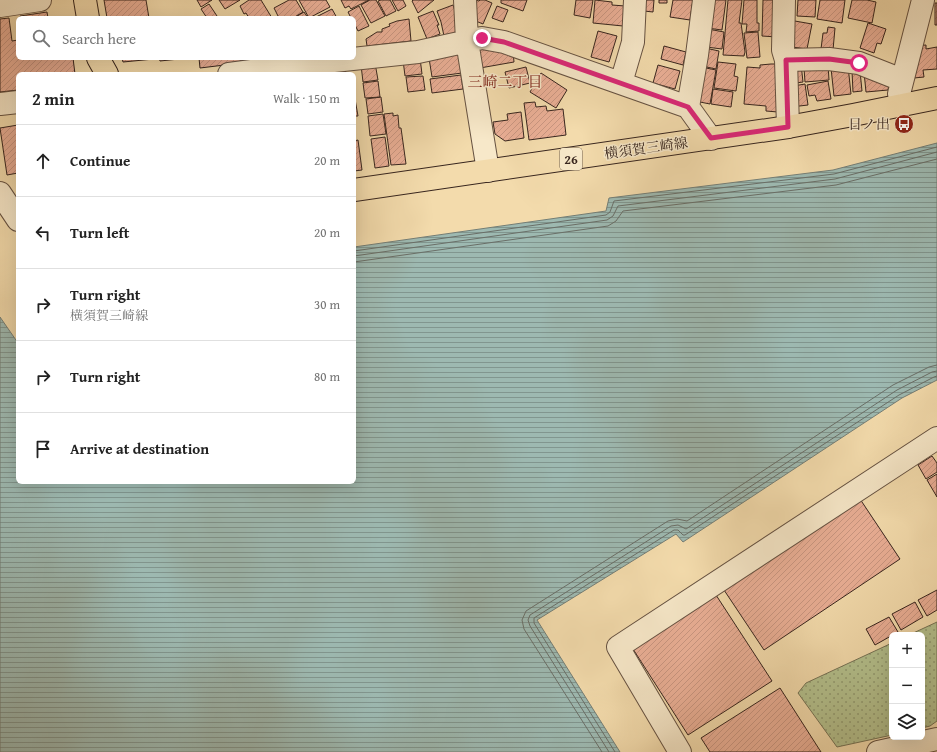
<!DOCTYPE html>
<meta charset="utf-8">
<style>
:root{--surface:#fff;--page:#f2f2f2;--text:#222;--muted:#767676;--line:#e0e0e0}
body{margin:0;font-family:"Gentium Book Plus","Noto Serif JP",serif;background:var(--page);color:var(--text)}
.controls{position:absolute;right:12px;bottom:12px;display:grid;overflow:hidden;border-radius:6px;box-shadow:0 4px 16px #0002}
.controls button{width:36px;height:36px;display:grid;place-items:center;padding:0;border:0;border-bottom:1px solid var(--line);background:var(--surface);color:var(--text);font:20px sans-serif}
.stop{position:absolute;width:12px;height:12px;margin:-9px;border:3px solid #db2777;border-radius:50%;background:#fff}
.stop.end{background:#db2777;border-color:#fff;box-shadow:0 1px 4px #0008}
.list{margin:0;padding:0;list-style:none}
h2{display:flex;justify-content:space-between;align-items:center;height:52px;margin:0;padding:0 16px;font-size:17px}
h2 small{font-size:13px;font-weight:400;color:var(--muted)}
.list li{display:grid;grid-template-columns:26px 1fr auto;gap:12px;align-items:center;box-sizing:border-box;height:72px;padding:0 16px;border-top:1px solid var(--line)}
.list b{display:block;font-size:15px;white-space:nowrap}
.list p{margin:0;font-size:13px;white-space:nowrap;color:var(--muted)}
.list em{font-size:13px;font-style:normal;color:var(--muted)}
.icon{flex:none;width:22px;height:22px;fill:none;stroke:currentColor;stroke-width:2;stroke-linecap:round;stroke-linejoin:round}
.map{position:relative;flex:none;width:937px;height:752px;overflow:hidden}
.search{position:absolute;background:var(--surface);box-shadow:0 4px 16px #0002;left:16px;top:16px;width:340px;height:44px;display:flex;align-items:center;gap:10px;box-sizing:border-box;padding:0 14px;border-radius:6px;color:var(--muted);font-size:15px}
.panel{position:absolute;background:var(--surface);box-shadow:0 4px 16px #0002;left:16px;top:72px;width:340px;height:412px;border-radius:6px}
.map>svg:first-child{display:block}
.park{fill:url(#park-dots);stroke:#767356}
.water{fill:url(#water-rules);stroke:#747e76}
.lines{fill:none;stroke-linecap:round;stroke-linejoin:round}
.shore{stroke:#6a6f68;stroke-width:1}
.building{fill:url(#building-hatch);stroke:#37251e}
.minor-casing{stroke:#665242;stroke-width:24}
.major-casing{stroke:#37251e;stroke-width:24}
.minor{stroke:#f7e8c9;stroke-width:22}
.major{stroke:#f3dbac;stroke-width:22}
.route{stroke:#db2777;stroke-width:5}
.labels{text-anchor:middle;stroke-width:3;stroke-linejoin:round;paint-order:stroke}
.shield{fill:#f7e8c9;stroke:#716051;stroke-width:1}
.shield-label{font-size:13px;font-weight:bold;fill:#37251e}
.poi-label{font-size:14px;fill:#37251e;stroke:#f7e8c9;text-anchor:end}
.street-label{font-size:14px;fill:#37251e;stroke:#f7e8c9}
.neighbourhood-label{font-size:15px;fill:#7a1f14;stroke:#f7e8c9}
</style>
<div class="map">
<svg width="937" height="752" viewBox="0 0 937 752">
<defs>
<pattern id="park-dots" width="8" height="8" patternUnits="userSpaceOnUse"><rect width="8" height="8" fill="#b4c18e"/><path d="M2 2h.1M6 6h.1" fill="none" stroke="#939d73" stroke-width="1.8" stroke-linecap="round"/></pattern>
<pattern id="water-rules" width="6" height="5" patternUnits="userSpaceOnUse"><rect width="6" height="5" fill="#9db9b1"/><path d="M0 2.5h6" fill="none" stroke="#81968f"/></pattern>
<pattern id="building-hatch" width="6" height="6" patternUnits="userSpaceOnUse"><rect width="6" height="6" fill="#eaaf96"/><path d="M-1 1l2-2M0 6l6-6M5 7l2-2" fill="none" stroke="#c99681"/></pattern>
</defs>
<rect width="100%" height="100%" fill="#f3dbac"/>
<filter id="stains"><feTurbulence type="fractalNoise" baseFrequency=".005" numOctaves="4"/><feColorMatrix values="0 0 0 0 .2 0 0 0 0 .09 0 0 0 0 .02 0 0 0 .5 -.17"/></filter>
<radialGradient id="worn" r=".72"><stop offset=".6" stop-color="#630" stop-opacity="0"/><stop offset="1" stop-color="#630" stop-opacity=".3"/></radialGradient>
<path class="park" d="M937,622V721L930,726L922,728V635H909Z
M892,643V735L837,747L798,693L806,683Z"/>
<path class="water" d="M937,143V380L902,398L683,542L676,534L537,620L620,752H0V317L18,343V482H354V247L606,211L609,198L833,170Z"/>
<g class="lines">
<path class="shore" d="M354,251L606,215L610,212L614,201L834,174L937,147
M354,256L607,220L613,216L618,206L835,179L937,152
M354,262L608,226L616,221L623,211L836,185L937,159
M602,752L524,629L522,620L526,611L668,521L677,519L687,521L893,385L929,367L937,365
M609,752L530,626L528,620L530,615L671,526L678,525L686,529L897,390L932,372L937,371
M615,752L534,623V618L674,530H678L683,535H685L899,395L934,377L937,376"/>
</g>
<path class="building" d="M104,0H146L149,18H107Z
M197,0H212L201,7Z
M219,0H240L225,9Z
M249,0H261L272,18H249L246,13L244,14L240,6Z
M289,0H296L303,12L293,18H279L274,8Z
M299,0H326L330,7L309,18Z
M341,0H369L351,9L349,6L345,8Z
M370,0H376L385,16L371,23L361,5Z
M381,0H390L396,11L386,16L378,1Z
M392,0H403L406,6L398,11Z
M413,0H434L418,13L412,1Z
M475,0L479,1L480,0H485L492,3L483,24L471,19Z
M501,0H527L523,11L501,3Z
M576,0H593L590,18L574,15Z
M595,0L612,2V5L625,6L623,26L593,23Z
M636,0H654L653,12L635,10Z
M659,0H667V3H659Z
M673,0H693L690,20L670,17Z
M711,0H726L722,30L707,28Z
M728,0H742L739,23H741L745,52L744,56L723,55Z
M744,0H757V23H759V31L746,32L747,24H742Z
M763,0H778L777,37L762,36Z
M798,0H816L815,17L797,16Z
M820,0H845L842,23L817,19Z
M852,0H867L876,2L872,23L848,18Z
M935,3H937V25H935Z
M209,4L217,16L214,18H207L201,9Z
M453,5L458,19V33L444,36L441,22L437,11Z
M359,6L369,26L358,31L354,23V18H351L348,12Z
M497,6L508,10L503,22L492,18Z
M332,9L337,18H314Z
M433,11L439,25H437L440,34L427,39L418,17Z
M47,12L48,18H20V16Z
M304,12L308,18H294Z
M9,18L12,41L18,40V58H73L75,74H18V90L0,92V19Z
M409,19L411,41L367,46L366,39L377,32H382V29L390,26L389,24L397,21Z
M789,20L812,24L807,49L792,47Z
M868,23L886,29L881,44L877,43L874,53L860,48Z
M828,27L835,28L833,50L821,49L823,33H827Z
M708,29L724,32L722,49L706,47Z
M598,31L617,36L609,62L591,57Z
M758,32L760,57L747,58L744,33Z
M926,45V49L937,47V69L923,70L924,77L904,79L913,46Z
M477,46L513,52L514,62L480,68Z
M664,46L686,52L683,65L661,59Z
M705,48L719,51L716,69L702,66Z
M459,54L462,73L432,77L429,58Z
M122,58H154V59L123,62Z
M159,58H179V59L160,61Z
M199,58H241V63L200,68Z
M246,58H266L247,62Z
M420,58L422,74L405,76L403,60Z
M718,62L736,64L734,76L738,77L736,91L714,88Z
M375,63L378,80L363,82L361,65Z
M771,64H781L778,112L766,111V106L744,104L747,67L760,68V65Z
M801,64L803,82L789,84Z
M658,65L680,71L675,89L653,83Z
M828,65L829,80L805,82L804,68Z
M848,66L851,94L834,96L831,68Z
M345,67L346,74H304Z
M526,67L530,83L509,88L505,72Z
M701,67L716,70L710,104L695,101Z
M852,71H860L862,91L853,92Z
M864,72L890,78L888,90L866,92Z
M541,73L567,90L556,108L530,92Z
M461,75L463,89L432,93L430,79Z
M423,76L425,90L408,92L406,77Z
M378,81L380,97L365,98L363,83Z
M828,81L831,99L817,101L815,95L809,96L807,85Z
M805,84L808,105L791,107L788,87Z
M713,89L733,92L731,107L711,104Z
M381,97L383,112L368,114L366,99Z
M355,99L358,116H354V100Z
M535,102L536,107L546,106L547,111L563,109L566,135L529,140L524,103Z
M521,112L524,138L505,141L495,134L493,122L508,120L507,114Z
M393,113V116L398,115L399,128H401L406,164L391,165L384,114Z
M383,114L386,134L370,136L368,116Z
M18,125V173L7,175L0,128Z
M385,137L389,166L375,168L371,139Z
M358,140L362,170L354,171V141Z
M932,456L937,463V472L926,479L918,465Z
M937,474V497L927,480Z
M860,499L900,559L764,650L724,590Z
M937,590V610L927,616L918,600Z
M716,595L772,681L688,735L633,649Z
M915,602L923,617L901,630L892,614Z
M889,617L898,632L875,645L866,629Z
M780,688L821,752H710L701,738Z"/>
<g class="lines">
<defs>
<path id="minor" d="M465,0L467,41L488,171
M784,0L783,50L786,60L788,127
M0,6L40,0
M786,60L829,59L859,63L902,80
M229,74L287,66L418,52L482,38L504,42L688,107L711,139
M621,83L633,42L635,0
M899,94L923,0
M0,104L18,102
M688,107L697,55L704,0
M0,193L18,220
M680,752L618,647L937,438
M878,752L937,739"/>
<path id="major" d="M85,0L88,18
M98,58L107,74
M354,190L788,127L853,115L937,98"/>
</defs>
<use href="#minor" class="minor-casing"/>
<use href="#major" class="major-casing"/>
<use href="#minor" class="minor"/>
<use href="#major" class="major"/>
</g>
<g class="lines">
<path class="route" d="M482,38L504,42L688,107L711,138L788,127L786,60L829,59L859,63"/>
</g>
<defs>
<symbol id="bus-disc" viewBox="-11 -11 22 22"><circle r="9.5" fill="#8f2418" stroke="#f7e8c9"/><path d="M-5-6H5V4H4V6H2V4H-2V6H-4V4H-5ZM-3.5-4V0h7V-4ZM-3.5 1.2v1.5H-2V1.2ZM2 1.2v1.5H3.5V1.2Z" fill="#fff"/></symbol>
</defs>
<g fill-rule="evenodd">
<use href="#bus-disc" x="893" y="113" width="22" height="22"/>
</g>
<g class="labels">
<rect class="shield" x="560" y="148" width="22" height="22" rx="3"/>
<g class="shield-label">
<text x="571" y="164">26</text>
</g>
<g class="poi-label">
<text x="890" y="129">日ノ出</text>
</g>
<g class="street-label">
<text transform="translate(646 148) rotate(-8)" y="5">横須賀三崎線</text>
</g>
<g class="neighbourhood-label">
<text x="505" y="87">三崎二丁目</text>
</g>
</g>
<rect width="100%" height="100%" filter="url(#stains)"/>
<rect width="100%" height="100%" fill="url(#worn)"/>
</svg>
<div class="controls">
<button>+</button>
<button>−</button>
<button><svg class="icon" aria-label="layers" viewBox="0 0 24 24"><path d="M12 4l9 5-9 5-9-5zM3 14l9 5 9-5"/></svg></button>
</div>
<div class="stop" style="left:859px;top:63px"></div>
<div class="stop end" style="left:482px;top:38px"></div>
<div class="search"><svg class="icon" aria-label="search" viewBox="0 0 24 24"><circle cx="10" cy="10" r="6"/><path d="M15 15l6 6"/></svg>Search here</div>
<section class="panel">
<h2>2 min<small>Walk · 150 m</small></h2>
<ul class="list">
<li><svg class="icon" aria-label="ahead" viewBox="0 0 24 24"><path d="M12 20V5M6 11l6-6 6 6"/></svg><div><b>Continue</b></div><em>20 m</em></li>
<li><svg class="icon" aria-label="left" viewBox="0 0 24 24"><path d="M17 20v-9H6M10 6l-5 5 5 5"/></svg><div><b>Turn left</b></div><em>20 m</em></li>
<li><svg class="icon" aria-label="right" viewBox="0 0 24 24"><path d="M7 20v-9h11M14 6l5 5-5 5"/></svg><div><b>Turn right</b><p>横須賀三崎線</p></div><em>30 m</em></li>
<li><svg class="icon" aria-label="right" viewBox="0 0 24 24"><path d="M7 20v-9h11M14 6l5 5-5 5"/></svg><div><b>Turn right</b></div><em>80 m</em></li>
<li><svg class="icon" aria-label="arrive" viewBox="0 0 24 24"><path d="M6 21V4h12l-3 4 3 4H6"/></svg><div><b>Arrive at destination</b></div></li>
</ul>
</section>
</div>
